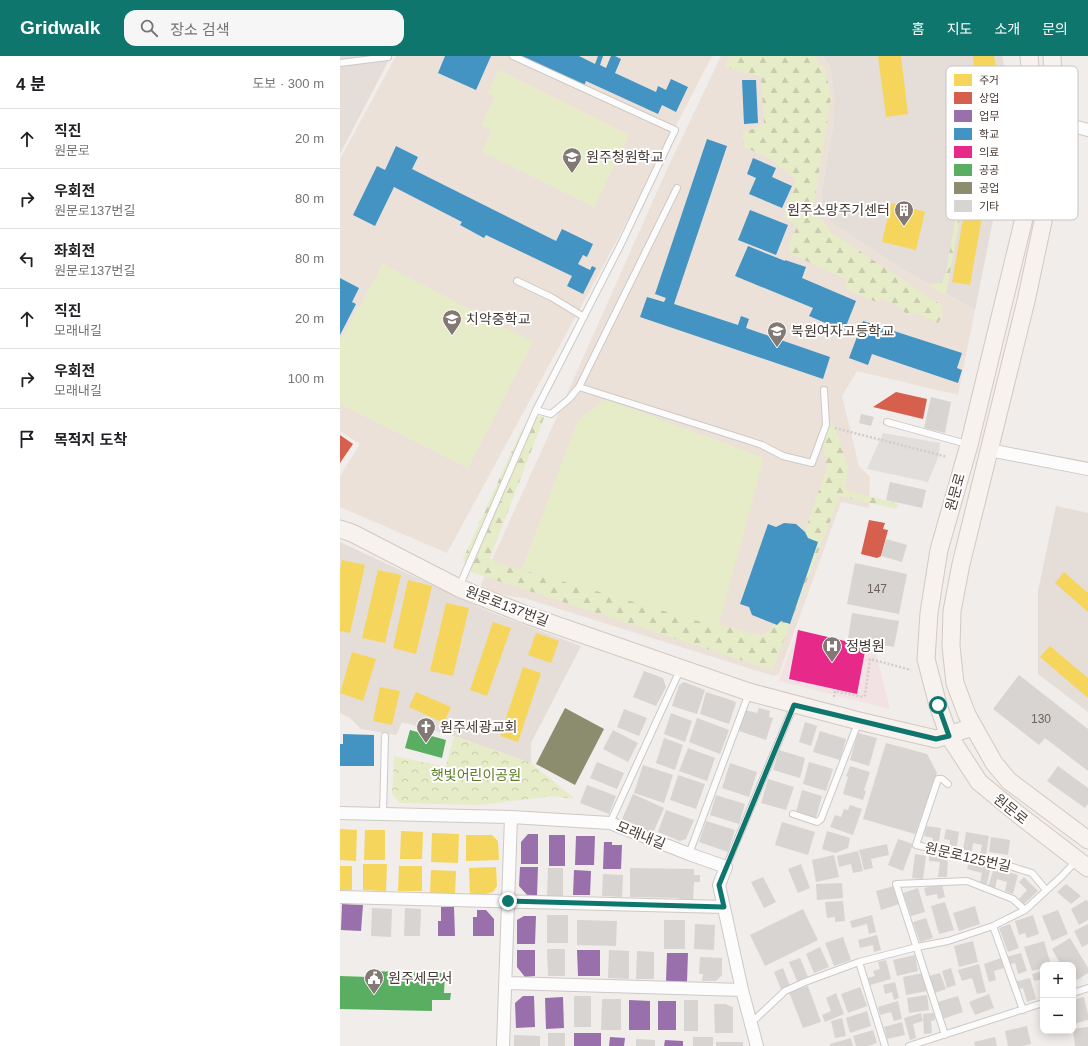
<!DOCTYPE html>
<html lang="ko">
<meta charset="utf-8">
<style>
:root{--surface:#fff;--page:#f6f6f6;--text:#202124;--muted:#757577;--line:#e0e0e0;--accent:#0f766e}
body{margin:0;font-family:Helvetica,"Noto Sans KR",sans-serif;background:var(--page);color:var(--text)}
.controls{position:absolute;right:12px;bottom:12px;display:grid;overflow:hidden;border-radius:8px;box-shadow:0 2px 10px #0003}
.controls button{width:36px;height:36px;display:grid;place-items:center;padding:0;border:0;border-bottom:1px solid var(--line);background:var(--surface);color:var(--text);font:20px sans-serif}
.stop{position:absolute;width:12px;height:12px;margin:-9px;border:3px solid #0f766e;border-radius:50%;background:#fff}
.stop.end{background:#0f766e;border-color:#fff;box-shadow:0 1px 4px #0008}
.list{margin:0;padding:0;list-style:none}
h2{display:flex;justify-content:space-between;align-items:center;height:52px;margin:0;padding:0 16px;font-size:17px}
h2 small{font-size:13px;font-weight:400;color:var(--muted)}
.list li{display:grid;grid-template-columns:26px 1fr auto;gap:12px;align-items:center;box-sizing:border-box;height:60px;padding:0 16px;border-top:1px solid var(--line)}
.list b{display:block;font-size:15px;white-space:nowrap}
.list p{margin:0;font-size:13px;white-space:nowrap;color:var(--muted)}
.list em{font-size:13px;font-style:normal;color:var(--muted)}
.icon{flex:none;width:22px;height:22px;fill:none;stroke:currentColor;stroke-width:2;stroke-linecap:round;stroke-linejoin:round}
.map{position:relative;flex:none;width:748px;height:990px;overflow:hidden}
header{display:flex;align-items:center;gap:24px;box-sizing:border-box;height:56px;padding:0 20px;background:var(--accent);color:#fff}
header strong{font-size:19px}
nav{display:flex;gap:22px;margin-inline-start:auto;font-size:14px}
.search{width:280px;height:36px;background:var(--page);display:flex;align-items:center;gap:10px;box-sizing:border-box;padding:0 14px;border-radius:12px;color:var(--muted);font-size:15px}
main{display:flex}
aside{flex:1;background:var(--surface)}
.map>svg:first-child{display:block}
.residential{fill:#e5ddd7}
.education{fill:#ece1d9}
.medical{fill:#f3e2e3}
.forest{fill:url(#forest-firs)}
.park{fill:url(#park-crowns)}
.pitch{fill:#e7ecc8}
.parking{fill:#e2dedb}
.homes{fill:#f6d55c}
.shops{fill:#d6604d}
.offices{fill:#9970ab}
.schools{fill:#4393c3}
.health{fill:#e7298a}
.public{fill:#5aae61}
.industry{fill:#8c8c6e}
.building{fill:#d8d4d1}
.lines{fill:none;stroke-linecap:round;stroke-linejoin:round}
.lane-casing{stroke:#cdc9c6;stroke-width:8}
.street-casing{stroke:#cdc9c6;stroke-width:14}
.secondary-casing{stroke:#d2c9c2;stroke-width:19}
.path{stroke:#d1cdca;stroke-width:2.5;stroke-dasharray:2 2;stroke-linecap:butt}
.lane{stroke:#fdfcfc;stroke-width:6}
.street{stroke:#fdfcfc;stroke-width:12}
.secondary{stroke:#f7f2ee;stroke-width:17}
.route{stroke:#0f766e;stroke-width:5}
.labels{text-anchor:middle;stroke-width:4;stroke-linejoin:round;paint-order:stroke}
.number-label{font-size:12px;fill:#6d635e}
.poi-label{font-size:14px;fill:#473b35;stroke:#fff;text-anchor:start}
.street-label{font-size:14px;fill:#473b35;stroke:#fff}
.park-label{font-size:14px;fill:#5d7d25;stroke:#fff}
.key{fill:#fff;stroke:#c8c4c2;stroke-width:1}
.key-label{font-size:11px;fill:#473b35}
</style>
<header>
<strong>Gridwalk</strong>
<div class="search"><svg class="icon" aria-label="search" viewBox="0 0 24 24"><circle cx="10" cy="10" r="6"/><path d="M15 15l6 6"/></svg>장소 검색</div>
<nav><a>홈</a><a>지도</a><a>소개</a><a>문의</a></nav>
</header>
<main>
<aside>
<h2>4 분<small>도보 · 300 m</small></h2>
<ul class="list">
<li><svg class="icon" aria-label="ahead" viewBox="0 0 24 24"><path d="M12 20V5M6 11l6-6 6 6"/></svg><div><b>직진</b><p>원문로</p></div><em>20 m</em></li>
<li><svg class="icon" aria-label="right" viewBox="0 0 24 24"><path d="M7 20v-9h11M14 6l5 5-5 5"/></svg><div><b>우회전</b><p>원문로137번길</p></div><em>80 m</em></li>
<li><svg class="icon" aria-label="left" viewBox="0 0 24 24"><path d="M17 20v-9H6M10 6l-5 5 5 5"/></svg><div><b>좌회전</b><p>원문로137번길</p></div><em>80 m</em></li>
<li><svg class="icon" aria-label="ahead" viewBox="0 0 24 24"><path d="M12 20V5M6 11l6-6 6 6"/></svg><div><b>직진</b><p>모래내길</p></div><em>20 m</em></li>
<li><svg class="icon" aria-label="right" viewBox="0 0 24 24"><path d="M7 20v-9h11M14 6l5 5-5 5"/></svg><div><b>우회전</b><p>모래내길</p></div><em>100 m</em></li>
<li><svg class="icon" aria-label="arrive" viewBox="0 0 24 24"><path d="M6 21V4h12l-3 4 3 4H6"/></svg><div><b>목적지 도착</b></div></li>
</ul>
</aside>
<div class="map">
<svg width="748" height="990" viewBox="0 0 748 990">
<defs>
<pattern id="forest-firs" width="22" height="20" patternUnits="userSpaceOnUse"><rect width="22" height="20" fill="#e7ecc8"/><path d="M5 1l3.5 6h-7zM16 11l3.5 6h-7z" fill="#c8cbac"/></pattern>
<pattern id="park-crowns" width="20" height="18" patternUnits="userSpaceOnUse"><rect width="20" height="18" fill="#e7ecc8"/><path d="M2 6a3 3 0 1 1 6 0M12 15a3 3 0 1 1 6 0" fill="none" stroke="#c8cbac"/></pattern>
</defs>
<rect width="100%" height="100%" fill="#f0edea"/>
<path class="residential" d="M0,0H51L0,98Z
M483,0H662L667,19L670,61V80L635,254L562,213L492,167L481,155L482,133L494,64L490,10Z
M716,450L748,457V656L698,618V535Z
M0,486L150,556L241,590L191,687V707L114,680L62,666L56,679L21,673L10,662L0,657Z"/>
<path class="education" d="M56,0H372L276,186L107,497L0,451V420L20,388L0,375V103Z
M381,0H483L490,10L495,40L494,64L482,133L481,155L492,167L562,213L635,254L618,339L517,315L502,340L519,410L530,421L529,452L501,446L439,618L434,620L184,542L145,537L141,528L206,385L328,111Z"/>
<path class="medical" d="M457,574L534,590L550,653L439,625Z"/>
<path class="forest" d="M390,0H475L485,13L491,41L473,154L492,177L601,249L603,258L598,267L577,257L567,258L555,248L541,242L536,246L506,233V223L451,198L448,190L457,171L444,160L456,124L430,102L404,91L403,76L416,72L424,67L421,21L385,11Z
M631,73H636L606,238L601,237L589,228L601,227L606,217Z
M206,357L201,369L150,502L156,507L421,580L432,572L487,411L481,376L484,367L496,372L508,412L505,434L559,448L556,453L500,440L432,614L128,515L123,503L181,375L191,364Z"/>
<path class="park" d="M114,680L191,707L235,743L213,740L138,749L60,747L52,738L54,700L106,711Z"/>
<path class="pitch" d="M159,14L289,79L254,151L142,96L152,75L141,69L155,41L147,37Z
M43,208L193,286L128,412L0,348V285Z
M268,344L424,402L378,571L182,513L238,364L255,352L262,345Z"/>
<path class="parking" d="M543,377L600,387L599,399L588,426L527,413Z"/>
<path class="homes" d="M538,0H561L568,58L546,61Z
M633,0H654L657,18L635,21Z
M638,78L656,82L630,229L612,226Z
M551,147L585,156L576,194L542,186Z
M2,504L25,509L10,577L0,575V514Z
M38,514L61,519L45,587L22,582Z
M724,516L748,537V556L715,527Z
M68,524L92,530L76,598L53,592Z
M106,547L129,552L113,620L90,615Z
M153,566L171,572L147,640L130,634Z
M196,577L219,585L211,607L188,599Z
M710,590L748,622V642L700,601Z
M12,596L36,603L23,645L0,637Z
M183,611L201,617L178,686L160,680Z
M40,631L60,635L52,669L33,665Z
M76,636L111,651L104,667L69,651Z
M0,773L17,774L16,805L0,804Z
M25,774H45V804H24Z
M61,775L83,776L82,803H60Z
M92,777L119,778L118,807L91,806Z
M126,779H152L158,785L159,804L126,805Z
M23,808H47L46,835L23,834Z
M0,810H12V834H0Z
M59,810H82V835H58Z
M156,811L157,830L153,836L146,838L130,839L129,812Z
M91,814L116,815L115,838L90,837Z"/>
<path class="shops" d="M556,336L587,343L583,363L533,351Z
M0,379L13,388L0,407Z
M529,464L545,467L543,473L548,474L541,500L537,502L521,498Z"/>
<path class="offices" d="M188,778H198V808H181V786Z
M209,779H225V810H209Z
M236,780H255L254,809H235Z
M264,786H272V789H282L281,813H263Z
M180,811H198L197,840H188L179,830Z
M234,814L251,815L250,839H233Z
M2,848L23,849L21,875L1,874Z
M101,851H114L115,880H98V865H101Z
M137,854H146L154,863V880H133V861H137Z
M184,860H196L195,888H177V864Z
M177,894H195V920L185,921L177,911Z
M237,894H260V920H238Z
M327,897H348L347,926L326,925Z
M183,940H194L195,971L176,972L175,947Z
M223,941L224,972L206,973L205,942Z
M289,944L310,945V974H289Z
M318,945H336V974H318Z
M234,977H261V990H234Z
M270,981L285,982L284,990H269Z
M325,984L343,985V990H324Z"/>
<path class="schools" d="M105,0H151L136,34L98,17Z
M178,0H239L255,8L258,0H263L260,9L266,12L271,0H275L281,3L275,17L316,36L318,30L326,34L331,23L348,31L336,56L322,49L318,58L246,25L244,30Z
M402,24H416L418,67L404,68Z
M367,83L387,90L334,248L398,269L401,260L409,263L406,272L490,301L483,323L300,261L307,241L324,246L326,242L315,238Z
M56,90L78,101L72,113L216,185L222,173L253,188L247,201L243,199L238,208L250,214L252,210L256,212L243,238L227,230L232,220L146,179L144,182L120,169L122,166L54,131L35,170L13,159L37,110L45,114Z
M413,102L436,112L432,121L452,130L442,152L409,138L416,122L407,118Z
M410,154L448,169L436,199L398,184Z
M408,190L445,205V204L466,211L462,222L516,245L504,275L469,260L473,252L395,220Z
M0,222L19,232L12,246L16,248L0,279Z
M523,265L622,297L617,312L622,314L618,327L532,298L528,309L509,302Z
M444,467L456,468L465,476L468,482L478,486L450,568L441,565L437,569L412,559L409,551L400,548L428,468L436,471Z
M3,678L34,679V710H0V688H3Z"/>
<path class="health" d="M458,574L526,590L517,638L449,623Z"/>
<path class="public" d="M70,674L106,684L102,702L65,692Z
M28,915L105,917L104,937H111L110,944H92V955L0,953V920L28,921Z"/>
<path class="industry" d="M225,652L264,673L235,729L196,708Z"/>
<path class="building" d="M591,341L611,346L605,377L584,372Z
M521,358L534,361L531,370L519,367Z
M550,426L586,434L582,452L546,444Z
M546,483L567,489L562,506L541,500Z
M515,507L567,518L559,558L507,548Z
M512,557L559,565L554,591L508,583Z
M304,615L323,622L326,631L316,650L293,641Z
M679,619L748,673V715L705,682L699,689L653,653Z
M344,626L365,634L357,658L332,650L339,629Z
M366,636L394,645L396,647L389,668L360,658Z
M419,652L430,655L429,661L433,662L426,684L399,675L405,654L417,657Z
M284,653L307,662L299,680L277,671Z
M331,657L352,665L345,686L324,678Z
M357,662L389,674L380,698L349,686Z
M465,666L477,670L471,690L459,686Z
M273,674L298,687L288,706L263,693Z
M480,675L506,683L500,704L473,696Z
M518,677L537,682L529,710L510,704Z
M324,682L343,689L335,714L316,707Z
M546,687L587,698L597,717L575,778L523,763Z
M348,692L375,702L367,725L339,715Z
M439,694L465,702L460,722L433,714Z
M257,706L284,717L277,733L250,722Z
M469,706L493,713L486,735L463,728Z
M390,707L417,716L409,741L382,732Z
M303,709L333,719L324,747L294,737Z
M510,710L530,716L524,734L526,735L523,744L503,738L508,721L506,720Z
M718,710L748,732V748L745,752L707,725Z
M338,719L365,728L356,753L330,744Z
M428,723L454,731L446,754L421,747Z
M247,729L276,740L269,758L240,747Z
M462,734L482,740L476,762L456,756Z
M293,738L324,752L313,777L282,763Z
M376,739L405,748L399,768L370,759Z
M510,749L522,753L513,779L490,771L495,759L501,761L504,753L508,754Z
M326,754L354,764L346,783L340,785L318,776Z
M366,765L395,774L388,796L359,786Z
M442,766L475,776L468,799L435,789Z
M586,770L601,772L598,791L592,790L593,782L584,780Z
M606,773L619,776L616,795L609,794L610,784L604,783Z
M487,775L510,782L508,792L495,797L482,793Z
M626,776L649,780L646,799L640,798L642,789L633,787L632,795L623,794Z
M651,781L670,784L668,799L649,796Z
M558,783L573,788L563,815L548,809Z
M547,788L549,799L531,803L533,812L524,814L519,794Z
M518,795L523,815L513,817L511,808L499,811L497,800Z
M575,798L586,800L583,823L572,822Z
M589,798L608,800L607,821H598L600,806L589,805Z
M494,799L499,821L476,826L472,804Z
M629,804L651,810L647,828L640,827L642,817L627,813Z
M461,808L470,832L458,837L448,813Z
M208,812H223V841H207Z
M290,812L354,813V819H360V826H354L353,845H339V842L290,841Z
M654,812L678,819L673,838L665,835L667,826L657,823L655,833L648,831Z
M263,818L283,819L282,841L262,840Z
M423,821L436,846L424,852L411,826Z
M684,821L698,835L684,848L679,843L687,834L679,826Z
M502,827L503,842L477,844L476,828Z
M602,828L605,841L598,843L597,838L586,840L584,832Z
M726,828L741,840L731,848L717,836Z
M554,830L559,848L541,854L536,835Z
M578,832L585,856L571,860L563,837Z
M746,844L748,845V864L739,869L731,853Z
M503,845L505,865L495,866V861L487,862L485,846Z
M605,846L614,874L599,878L591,850Z
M635,850L640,868L619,875L613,857Z
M32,852L52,853L51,881L31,880Z
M65,852L81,853L80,880H64Z
M463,853L478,884L425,910L410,879Z
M718,854L728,878L712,885L702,860Z
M207,859H228V887H207Z
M532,859L536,876L529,878L527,868L512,872L510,865Z
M693,859L699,878L687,882L685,877L679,879L675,865Z
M586,862L593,882L580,886L573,866Z
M237,864L277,865L276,890L237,889Z
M324,864H345V893H324Z
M355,868L375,869L374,894L354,893Z
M670,868L679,892L668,896L659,872Z
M748,868V888L742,891L734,875Z
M537,879L541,894L534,896L533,889L520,892L518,884Z
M503,881L511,904L494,910L485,887Z
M730,882L748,912V917L737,924L733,917V909H721L712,893Z
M633,885L638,906L619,911L614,890Z
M704,885L711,909H703V912L692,915L684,891Z
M480,891L489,911L474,917L466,898Z
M207,893H225V920H208Z
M269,894L289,895V923L268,922Z
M297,895L314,896V923H296Z
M681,897L687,915L678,918L675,907L668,909L666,901Z
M575,899L578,915L557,920L553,904Z
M360,901L382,902V919L376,925H362L363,918H359Z
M460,902L468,921L457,925L449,906Z
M661,902L664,912L654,915L656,924L649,926L644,908Z
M546,904L551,923L530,929L528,922L535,920L533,915L540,913L538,906Z
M639,908L646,936L637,938L632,922L622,925L618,914Z
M443,912L450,930L441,933L434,916Z
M611,912L616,929L607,932L602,915Z
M703,915V923L694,925L692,918Z
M583,917L587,935L566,939L563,921Z
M600,917L606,933L595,937L589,920Z
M690,922L696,943L687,946L683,932L676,934L675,926Z
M555,926L559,942L554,944L552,936L545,938L543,929Z
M468,930L481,966L463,972L449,936Z
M520,931L527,950L508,957L501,938Z
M496,937L504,958L485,966L482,959L491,955L486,942Z
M649,938L654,952L635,959L629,946Z
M587,939L589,954L569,957L567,942Z
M234,940H251V971H234Z
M618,940L623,956L603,963L598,946Z
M744,941L748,958V964L733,968V944Z
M262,943H281V974H261Z
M344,944H358V975H344Z
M558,945L562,963L554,965L551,956L540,959L538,951Z
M374,948H386L387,949L393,951V977H375Z
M527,955L531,970L510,977L506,962Z
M581,957L583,965L573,968L576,982L570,984L564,962Z
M594,957L595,964L591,965L592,977L584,978L583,958Z
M502,962L506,980L495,982L491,965Z
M562,966L565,979L547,983L544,971Z
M687,970L691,988L682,990H668L665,975Z
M748,971V990H735L733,973Z
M533,974L537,987L528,990H516L513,980Z
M208,977H225V990H208Z
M174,979L200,980V990H174Z
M353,981H373V990H353Z
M655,981L657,990H635L634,986Z
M511,982L513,990H490V988Z
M296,983L315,984V990H296Z
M376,986H403V990H376Z"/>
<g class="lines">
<defs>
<path id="lane" d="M0,7L48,1V0
M177,225L211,241L244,261
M239,331L407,384L422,389L443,400L472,407L486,369L484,334
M196,354L211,358L229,343L239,331L337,132
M547,366L627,388
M119,531L196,354L281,188L335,74L173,0
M608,728L602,723H598L576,789L666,809L692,817L706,834
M43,758L45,680
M453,758L477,766L481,763L518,667
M270,767L340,614
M349,798L409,637
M386,811L454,649
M653,870L683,954
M519,906L545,990
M733,937L748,932
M411,967L445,935L465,926L519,906L577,891L608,885L653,870L685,854L722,820L736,805
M605,979L556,828L627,825L673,843L685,854
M569,990L703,947"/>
<path id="street" d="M715,65L748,74
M649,394L748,413
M0,757L171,761L270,767L349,798L386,811L379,829L402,934L417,990
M0,841L384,851
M166,927L402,934
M163,990L171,761"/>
<path id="secondary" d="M689,0L695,63L692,107L686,154L629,389L599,494L589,557L586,603L598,649L609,680L639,726L679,759L748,812
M712,0L715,65L714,93L711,128L686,245L621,508L612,555L611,590L615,627L627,659L654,707L669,725L748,784
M0,473L12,477L119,532L184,558L409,636L519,665L596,683L633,671"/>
</defs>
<use href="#lane" class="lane-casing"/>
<use href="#street" class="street-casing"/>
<use href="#secondary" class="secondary-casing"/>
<path class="path" d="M495,372L607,401
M494,641L495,635L523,641L525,639L530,603L571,614"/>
<use href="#lane" class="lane"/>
<use href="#street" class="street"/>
<use href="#secondary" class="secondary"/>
</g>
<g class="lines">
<path class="route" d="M168,845L384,851L379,829L454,649L596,683L609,680L598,649"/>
</g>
<defs>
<symbol id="school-pin" viewBox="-11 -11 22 30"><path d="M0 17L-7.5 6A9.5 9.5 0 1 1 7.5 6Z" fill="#827974" stroke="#fff"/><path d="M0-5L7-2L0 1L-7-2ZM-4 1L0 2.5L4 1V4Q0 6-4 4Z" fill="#fff"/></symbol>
<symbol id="building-pin" viewBox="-11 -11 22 30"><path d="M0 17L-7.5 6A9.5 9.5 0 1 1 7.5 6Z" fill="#827974" stroke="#fff"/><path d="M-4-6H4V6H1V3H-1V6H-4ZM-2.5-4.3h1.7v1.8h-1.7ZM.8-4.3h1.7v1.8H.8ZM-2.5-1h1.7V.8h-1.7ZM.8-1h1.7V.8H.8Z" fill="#fff"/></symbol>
<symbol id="hospital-pin" viewBox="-11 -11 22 30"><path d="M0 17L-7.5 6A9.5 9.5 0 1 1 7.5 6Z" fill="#827974" stroke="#fff"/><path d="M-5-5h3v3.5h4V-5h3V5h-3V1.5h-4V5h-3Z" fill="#fff"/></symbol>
<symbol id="church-pin" viewBox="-11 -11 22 30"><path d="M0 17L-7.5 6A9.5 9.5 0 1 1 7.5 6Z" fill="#827974" stroke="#fff"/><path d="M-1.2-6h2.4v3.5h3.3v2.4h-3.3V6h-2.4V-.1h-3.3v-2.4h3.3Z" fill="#fff"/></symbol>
<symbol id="civic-pin" viewBox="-11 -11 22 30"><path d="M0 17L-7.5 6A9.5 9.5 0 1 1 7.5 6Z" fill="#827974" stroke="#fff"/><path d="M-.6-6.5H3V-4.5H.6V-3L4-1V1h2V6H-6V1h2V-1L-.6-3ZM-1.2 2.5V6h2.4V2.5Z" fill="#fff"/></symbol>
</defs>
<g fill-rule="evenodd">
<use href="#school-pin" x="221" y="90" width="22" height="30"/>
<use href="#building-pin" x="553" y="143" width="22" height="30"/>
<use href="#school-pin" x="101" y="252" width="22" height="30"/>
<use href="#school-pin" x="426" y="264" width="22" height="30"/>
<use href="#hospital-pin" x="481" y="579" width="22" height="30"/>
<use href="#church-pin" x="75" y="660" width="22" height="30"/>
<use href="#civic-pin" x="23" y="911" width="22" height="30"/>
</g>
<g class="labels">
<g class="number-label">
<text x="537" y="537">147</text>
<text x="701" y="667">130</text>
</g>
<g class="poi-label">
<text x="246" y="106">원주청원학교</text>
<text x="550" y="159" text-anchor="end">원주소망주기센터</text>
<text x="126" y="268">치악중학교</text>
<text x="451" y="280">북원여자고등학교</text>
<text x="506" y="595">정병원</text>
<text x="100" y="676">원주세광교회</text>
<text x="48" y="927">원주세무서</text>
</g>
<g class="street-label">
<text transform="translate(615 436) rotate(-74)" y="5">원문로</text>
<text transform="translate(167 550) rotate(21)" y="5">원문로137번길</text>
<text transform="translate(671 753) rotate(39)" y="5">원문로</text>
<text transform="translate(301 779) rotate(22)" y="5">모래내길</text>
<text transform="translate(628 801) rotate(13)" y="5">원문로125번길</text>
</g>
<g class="park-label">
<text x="136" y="724">햇빛어린이공원</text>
</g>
</g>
<rect x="606" y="10" width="132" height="154" rx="6" class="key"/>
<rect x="614" y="18" width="18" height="12" fill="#f6d55c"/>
<rect x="614" y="36" width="18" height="12" fill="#d6604d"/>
<rect x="614" y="54" width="18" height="12" fill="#9970ab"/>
<rect x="614" y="72" width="18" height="12" fill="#4393c3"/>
<rect x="614" y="90" width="18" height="12" fill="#e7298a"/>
<rect x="614" y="108" width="18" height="12" fill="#5aae61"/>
<rect x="614" y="126" width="18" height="12" fill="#8c8c6e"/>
<rect x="614" y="144" width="18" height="12" fill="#d8d4d1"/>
<g class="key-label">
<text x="639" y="28">주거</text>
<text x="639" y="46">상업</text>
<text x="639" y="64">업무</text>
<text x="639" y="82">학교</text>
<text x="639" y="100">의료</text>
<text x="639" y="118">공공</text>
<text x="639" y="136">공업</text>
<text x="639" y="154">기타</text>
</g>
</svg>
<div class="controls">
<button>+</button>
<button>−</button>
</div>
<div class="stop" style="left:598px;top:649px"></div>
<div class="stop end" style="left:168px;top:845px"></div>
</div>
</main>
